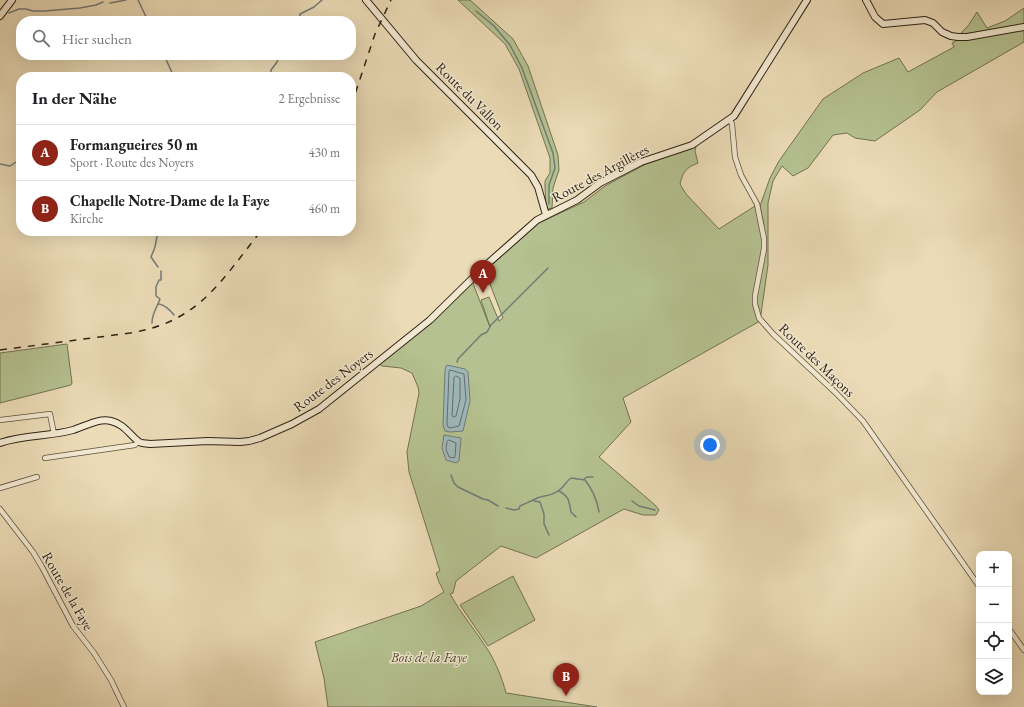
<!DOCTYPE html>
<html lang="de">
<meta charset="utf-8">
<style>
:root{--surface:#fff;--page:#f2f2f2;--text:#202124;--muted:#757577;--line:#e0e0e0;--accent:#8f2418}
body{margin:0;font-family:"EB Garamond",serif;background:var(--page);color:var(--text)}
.controls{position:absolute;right:12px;bottom:12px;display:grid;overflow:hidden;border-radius:8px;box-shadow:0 4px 16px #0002}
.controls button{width:36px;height:36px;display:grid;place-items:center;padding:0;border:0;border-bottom:1px solid var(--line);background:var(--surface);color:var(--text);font:20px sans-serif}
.you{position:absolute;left:710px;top:445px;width:14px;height:14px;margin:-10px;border:3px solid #fff;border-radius:50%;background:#1a73e8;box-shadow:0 0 0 6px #1a73e833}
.badge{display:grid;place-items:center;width:26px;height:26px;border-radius:50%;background:var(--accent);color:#fff;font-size:13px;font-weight:700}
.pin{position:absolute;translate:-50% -33px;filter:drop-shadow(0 1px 2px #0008)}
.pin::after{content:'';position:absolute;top:21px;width:14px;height:12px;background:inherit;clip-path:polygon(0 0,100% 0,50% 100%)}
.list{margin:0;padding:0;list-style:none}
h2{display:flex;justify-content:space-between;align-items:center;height:52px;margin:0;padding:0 16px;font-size:17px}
h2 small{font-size:13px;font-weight:400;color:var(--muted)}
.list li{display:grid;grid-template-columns:26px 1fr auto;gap:12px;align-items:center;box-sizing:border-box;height:56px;padding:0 16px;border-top:1px solid var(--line)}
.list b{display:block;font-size:15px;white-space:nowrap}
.list p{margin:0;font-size:13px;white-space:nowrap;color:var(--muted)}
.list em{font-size:13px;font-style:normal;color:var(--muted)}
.icon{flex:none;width:22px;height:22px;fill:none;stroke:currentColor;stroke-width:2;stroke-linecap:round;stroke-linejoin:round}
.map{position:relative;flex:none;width:1024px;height:707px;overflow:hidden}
.search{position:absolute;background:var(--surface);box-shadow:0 4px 16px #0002;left:16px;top:16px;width:340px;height:44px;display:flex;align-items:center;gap:10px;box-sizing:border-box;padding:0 14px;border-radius:16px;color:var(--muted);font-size:15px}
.panel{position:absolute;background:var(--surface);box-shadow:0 4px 16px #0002;left:16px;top:72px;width:340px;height:164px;border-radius:16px}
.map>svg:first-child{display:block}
.green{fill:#b5c190;stroke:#727253}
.water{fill:#9eb8ba;stroke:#717c78}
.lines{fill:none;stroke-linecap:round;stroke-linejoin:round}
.shore{stroke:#666e68;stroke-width:1}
.stream{stroke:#717c78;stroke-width:1.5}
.street-casing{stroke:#5d513e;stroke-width:6}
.secondary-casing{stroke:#2e2316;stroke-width:8}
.street{stroke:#f2e8d0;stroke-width:4.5}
.secondary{stroke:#f2e8d0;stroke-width:6}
.rail{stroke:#2e2316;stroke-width:1.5;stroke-dasharray:7 7;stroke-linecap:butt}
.labels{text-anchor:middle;stroke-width:3;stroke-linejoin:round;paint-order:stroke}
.street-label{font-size:14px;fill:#2e2316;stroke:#f2e8d0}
.park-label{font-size:14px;font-style:italic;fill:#504a34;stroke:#f2e8d0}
</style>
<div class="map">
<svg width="1024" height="707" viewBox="0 0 1024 707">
<rect width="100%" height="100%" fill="#ebdbb6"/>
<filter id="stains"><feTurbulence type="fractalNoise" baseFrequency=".005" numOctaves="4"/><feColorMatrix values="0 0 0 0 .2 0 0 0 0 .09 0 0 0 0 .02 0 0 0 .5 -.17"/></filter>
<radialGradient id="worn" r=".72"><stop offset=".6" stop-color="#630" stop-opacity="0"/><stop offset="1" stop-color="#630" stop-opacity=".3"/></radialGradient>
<path class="green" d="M458,0H470L513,39L528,66L558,155L559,170L553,188L552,208L548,209L546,206L545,187V181L550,173V158L519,69L505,44Z
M1024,8V24L968,34H960L968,26L977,12L987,28L1005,21Z
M1024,29V42L937,92L920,110L875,141L855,138L847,133L833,135L808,168L793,176L782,166L773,181L768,203V265L760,321L623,398L631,422L599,457L655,505L659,510L656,515H643L624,509L536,558L501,546L456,581L453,593L450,594C461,614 476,631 488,650C496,663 502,678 506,693L597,707H328L324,678L315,642L421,606L444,592L439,582L436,573L440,571L409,472L407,452L419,393L418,387L412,373L401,368L382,366L379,364L472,281L490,327L481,300L489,297L499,321L503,318L485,271L539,223L584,202L605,186L646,164L696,147L695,151L698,163C686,168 683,171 680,184L686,194L719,229L755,206L760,228L764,225L760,206L770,178L779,161L823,99L863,73L899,58L908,72L954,47L952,43L960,39Z
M67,344L72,383L71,385L0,403V353Z
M513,576L535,620L488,646L460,605Z"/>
<path class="water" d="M447,365L465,369L468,372L470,401L463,431L450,432L445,431L443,425L445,370L446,366Z
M444,435L461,438L459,461L456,463L446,460L442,448Z"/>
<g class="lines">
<path class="shore" d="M450,370L464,374L466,400L459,426L450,428L448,427L447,424L449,372Z
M456,376L460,378V399L456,416L454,417L452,416L454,378Z
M449,440L456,443L455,457L454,458L449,457L446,449L447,442Z"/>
<path class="stream" d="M138,0L148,21
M110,3L126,0
M476,11L494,26L510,45L522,68L553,153L555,168L549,185V204
M9,13L19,9H26L33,11H45L80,8L96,5L103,2
M300,21V14L314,7L322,0
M164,55L174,77
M271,77V70L277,62L280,55
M0,164L10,166L16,162L21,166
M158,231L155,247L151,257L158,267
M159,304C165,305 170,310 174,315
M152,323C152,313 157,308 160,299L156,296V287L159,280H161V271
M457,362L458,359L481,335L487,332L491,325L548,268
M451,475L454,483L458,487L483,499L488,500L498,506
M584,479L587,477H593
M559,491C570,497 569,502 571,512L576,517
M534,501L540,502L544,514V524L549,535
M632,501L639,506L655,510
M506,508L514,510L519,509L520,506C526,503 532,501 537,498C544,495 552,496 558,491C564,488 565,482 571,478L585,480C593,490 597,500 599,512"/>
<defs>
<path id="street" d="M730,120L732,124L735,157L741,175L757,204L764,239V249L755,296V304L759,318L773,334L836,393L863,421L979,586
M0,420L50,414L54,434
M45,458L135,445L138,442
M0,488L37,477
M0,509L33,552L42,567L73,626L94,653L111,680L124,707
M1009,629L1024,650"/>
<path id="secondary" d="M366,0L416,60L531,175L538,187L546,215
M866,0L875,17L883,24L925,20L933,23L942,32L951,36L958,37H967L1024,27
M0,16L12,0
M0,443C24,434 49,437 73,430C86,426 98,418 111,421C124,424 129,434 138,441C140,444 146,443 150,444L208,441L240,442L249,441L260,438L292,424L319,409L430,320L485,266L537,220L577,200L600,183L641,162L692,145L734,116L807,0"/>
</defs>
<use href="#street" class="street-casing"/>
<use href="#secondary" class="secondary-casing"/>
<use href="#street" class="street"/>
<use href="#secondary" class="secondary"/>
<path class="rail" d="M351,106L375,34L391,0
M0,350L130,333C199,322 220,282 261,231"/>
</g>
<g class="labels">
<g class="street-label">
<text transform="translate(470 96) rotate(45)" y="5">Route du Vallon</text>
<text transform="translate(600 173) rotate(-28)" y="5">Route des Argillères</text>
<text transform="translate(817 360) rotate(44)" y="5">Route des Maçons</text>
<text transform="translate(333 380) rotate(-37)" y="5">Route des Noyers</text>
<text transform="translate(68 591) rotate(60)" y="5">Route de la Faye</text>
</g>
<g class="park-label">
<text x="429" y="662">Bois de la Faye</text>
</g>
</g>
<rect width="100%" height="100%" filter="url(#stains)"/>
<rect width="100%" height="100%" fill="url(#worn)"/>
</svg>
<div class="controls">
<button>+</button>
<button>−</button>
<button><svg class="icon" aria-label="locate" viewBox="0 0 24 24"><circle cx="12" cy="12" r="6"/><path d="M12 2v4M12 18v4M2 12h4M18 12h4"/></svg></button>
<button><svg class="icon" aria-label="layers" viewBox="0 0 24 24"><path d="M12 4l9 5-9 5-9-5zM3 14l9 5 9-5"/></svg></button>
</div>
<div class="you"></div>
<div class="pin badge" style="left:483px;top:293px">A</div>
<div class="pin badge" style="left:566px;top:696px">B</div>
<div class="search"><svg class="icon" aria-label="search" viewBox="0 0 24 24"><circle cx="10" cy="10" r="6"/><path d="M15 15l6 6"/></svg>Hier suchen</div>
<section class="panel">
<h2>In der Nähe<small>2 Ergebnisse</small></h2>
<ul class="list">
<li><span class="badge">A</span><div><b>Formangueires 50 m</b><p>Sport · Route des Noyers</p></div><em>430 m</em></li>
<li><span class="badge">B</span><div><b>Chapelle Notre-Dame de la Faye</b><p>Kirche</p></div><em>460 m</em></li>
</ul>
</section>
</div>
